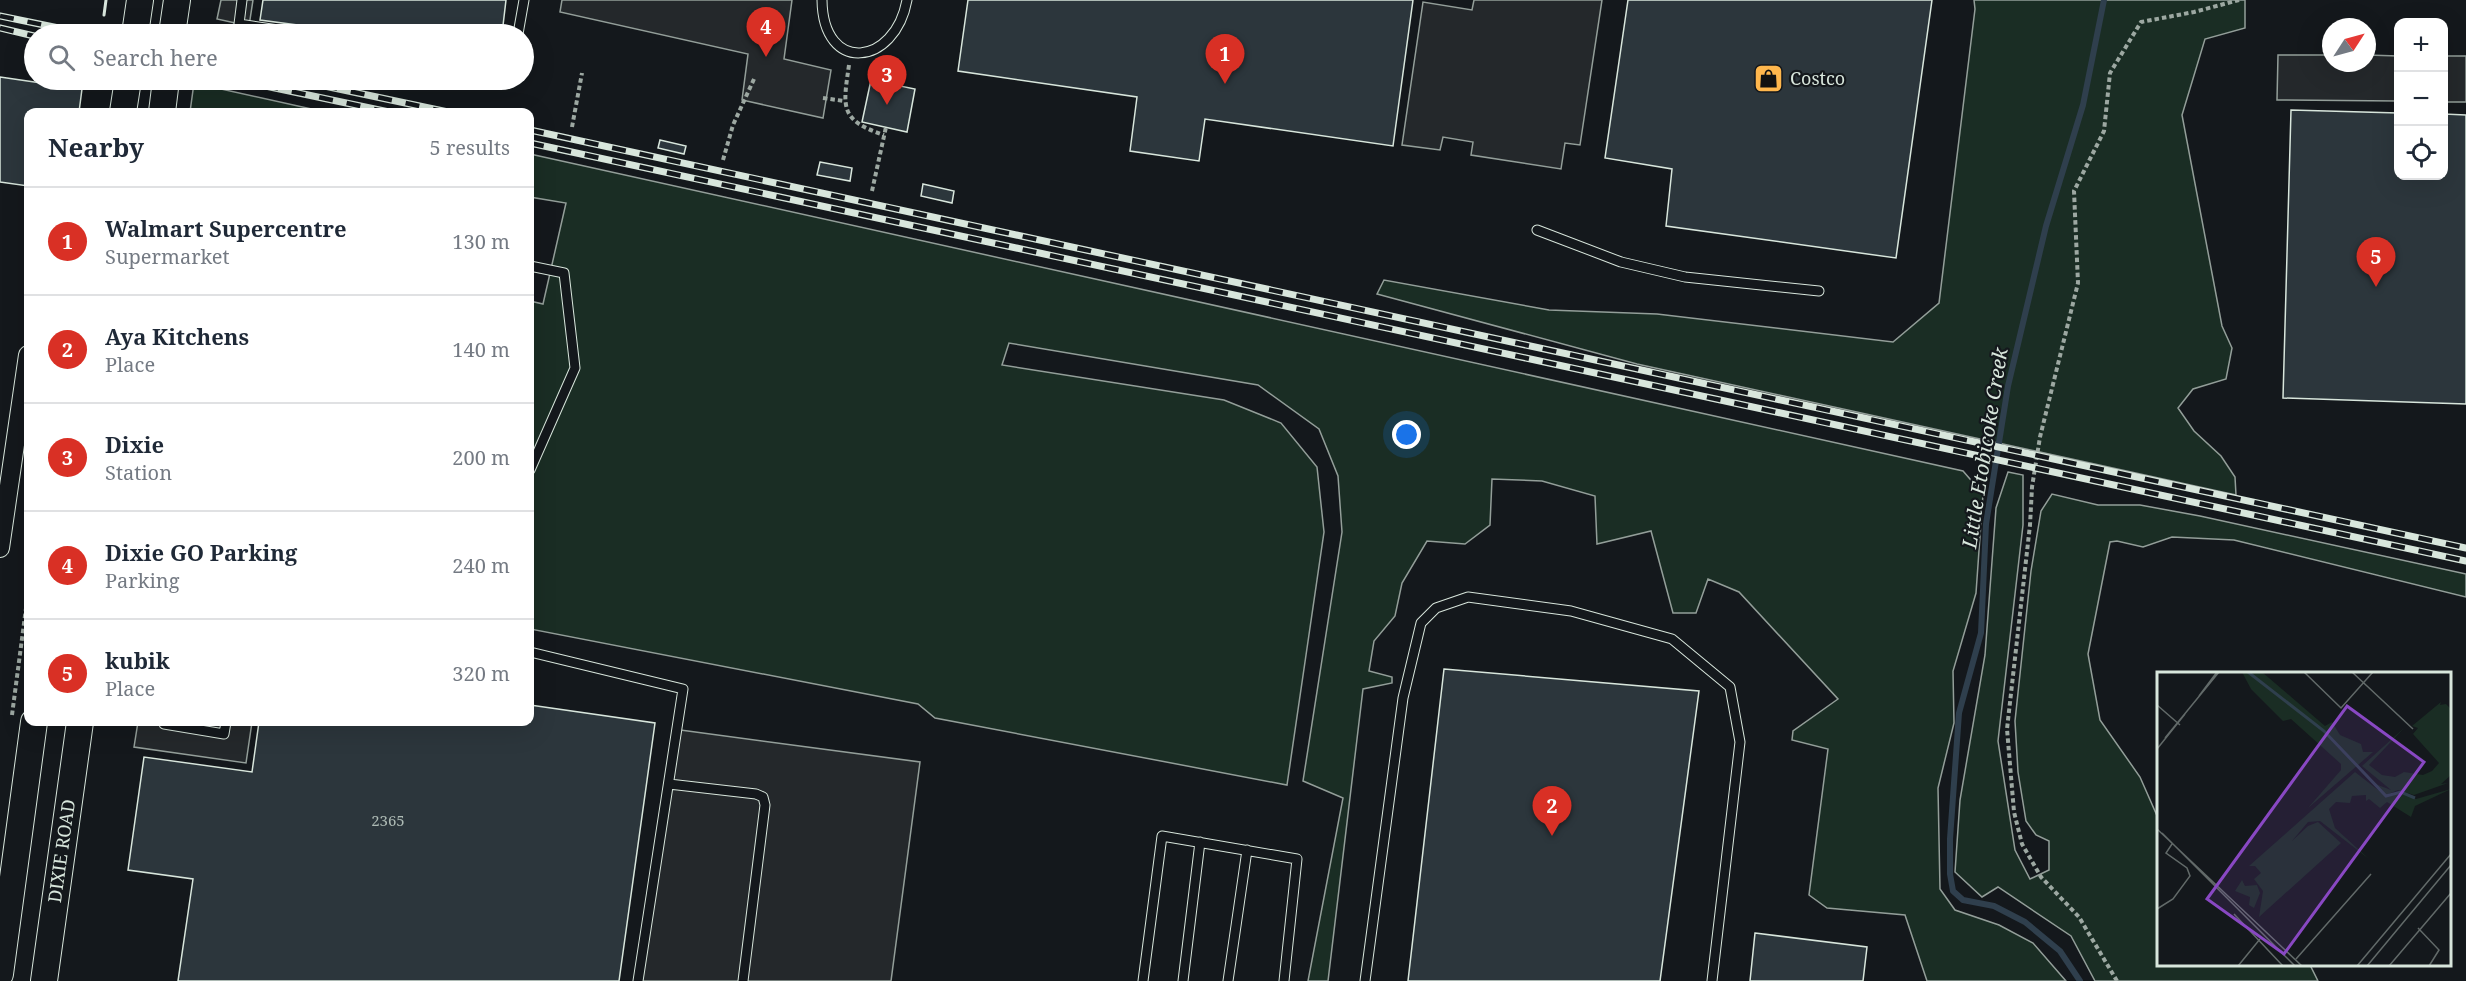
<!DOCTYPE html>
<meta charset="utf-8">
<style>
:root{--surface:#fff;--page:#f2f2f3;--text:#1f2937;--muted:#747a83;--line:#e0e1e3;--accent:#d93025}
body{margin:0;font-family:"Noto Serif",serif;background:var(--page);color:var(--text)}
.controls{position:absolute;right:18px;top:18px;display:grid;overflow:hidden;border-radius:12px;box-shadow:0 6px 24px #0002}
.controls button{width:54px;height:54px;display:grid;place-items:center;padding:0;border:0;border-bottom:2px solid var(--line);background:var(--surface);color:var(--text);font:30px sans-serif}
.compass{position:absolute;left:2322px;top:18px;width:54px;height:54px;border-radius:50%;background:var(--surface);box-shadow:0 6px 24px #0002;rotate:54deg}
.you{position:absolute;left:1407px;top:435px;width:21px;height:21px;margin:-15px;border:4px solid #fff;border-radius:50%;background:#1a73e8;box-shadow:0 0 0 9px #1a73e833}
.badge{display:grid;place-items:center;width:39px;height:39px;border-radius:50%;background:var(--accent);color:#fff;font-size:20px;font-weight:700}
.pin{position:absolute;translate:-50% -50px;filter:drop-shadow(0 2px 3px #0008)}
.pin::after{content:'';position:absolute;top:32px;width:21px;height:18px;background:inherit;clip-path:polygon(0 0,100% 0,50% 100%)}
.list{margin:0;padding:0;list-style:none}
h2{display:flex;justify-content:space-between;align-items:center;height:78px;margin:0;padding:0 24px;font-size:26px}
h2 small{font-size:20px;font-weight:400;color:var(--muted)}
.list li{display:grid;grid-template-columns:39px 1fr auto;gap:18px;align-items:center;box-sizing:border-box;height:108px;padding:0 24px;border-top:2px solid var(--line)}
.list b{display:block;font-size:22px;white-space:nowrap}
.list p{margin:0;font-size:20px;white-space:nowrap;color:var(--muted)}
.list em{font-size:20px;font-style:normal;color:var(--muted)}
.icon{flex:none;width:33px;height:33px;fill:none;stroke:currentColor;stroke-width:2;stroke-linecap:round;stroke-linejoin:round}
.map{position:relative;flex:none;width:2466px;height:981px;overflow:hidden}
.search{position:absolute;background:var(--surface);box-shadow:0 6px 24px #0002;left:24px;top:24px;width:510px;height:66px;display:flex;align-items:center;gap:15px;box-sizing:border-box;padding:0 21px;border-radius:33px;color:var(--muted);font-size:22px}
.panel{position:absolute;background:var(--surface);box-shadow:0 6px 24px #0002;left:24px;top:108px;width:510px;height:618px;border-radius:12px}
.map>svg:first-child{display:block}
.green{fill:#1a2d24;stroke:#939e99;stroke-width:1.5}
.parking{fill:#24282b;stroke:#939e99;stroke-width:1.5}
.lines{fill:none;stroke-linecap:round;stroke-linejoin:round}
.stream{stroke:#2f3f4d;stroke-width:6}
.building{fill:#2c363c;stroke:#d8e6dc;stroke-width:1.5}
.service-casing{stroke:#d8e6dc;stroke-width:11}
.minor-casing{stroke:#d8e6dc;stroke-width:20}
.secondary-casing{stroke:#d8e6dc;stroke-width:28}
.path{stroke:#9da8a2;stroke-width:4;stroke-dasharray:4.5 3;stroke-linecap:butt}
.service{stroke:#14181c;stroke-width:9}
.minor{stroke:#14181c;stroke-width:18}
.secondary{stroke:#14181c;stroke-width:26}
.rail-casing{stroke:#d8e6dc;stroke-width:7}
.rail{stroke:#14181c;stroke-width:4.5;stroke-dasharray:14;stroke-linecap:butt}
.wall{stroke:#d8e6dc;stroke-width:3}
.labels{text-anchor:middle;stroke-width:4.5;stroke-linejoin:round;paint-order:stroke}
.number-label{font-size:15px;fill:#adbab4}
.poi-label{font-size:18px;fill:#d8e6dc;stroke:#14181c;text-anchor:start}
.street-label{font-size:18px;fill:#d8e6dc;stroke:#14181c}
.water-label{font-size:20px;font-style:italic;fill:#d8e6dc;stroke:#14181c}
.inset-river{fill:none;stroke:#2f3f4d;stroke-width:3}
.inset-road{fill:none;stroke:#626a69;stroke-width:1.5}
.view{fill:#8948c3;fill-opacity:0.15;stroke:#8948c3;stroke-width:3}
.inset-edge{fill:none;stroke:#d8e6dc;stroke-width:3}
</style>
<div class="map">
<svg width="2466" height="981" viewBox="0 0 2466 981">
<rect width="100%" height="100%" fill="#14181c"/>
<path class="green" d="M1974,0H2245V28L2205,39L2182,115L2222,326L2232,348L2226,379L2193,389L2178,408L2194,431L2221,456L2235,477L2236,495L1637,364L1377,294L1384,280L1549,310L1657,314L1893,342L1939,303L1975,9Z
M194,83L325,112H190Z
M530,154L1963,471L1983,494L1976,593L1953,671L1954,723L1938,788L1940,889L1955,910L1999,925L2033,943L2066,981H1927L1905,915L1827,908L1809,895L1828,749L1792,740L1793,731L1838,699L1739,592L1708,579L1696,613H1673L1651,531L1597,544L1595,496L1542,481L1492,479L1490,525L1465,544L1427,541L1402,583L1395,616L1374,641L1369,671L1392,677V683L1363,689L1328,981H1308L1343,798L1303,781L1342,532L1338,476L1319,429L1258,385L1009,343L1002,365L1224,400L1281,423L1317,467L1324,532L1287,785L935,718L918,704L530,629V301L543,304L566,203L530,197Z
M2008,472L2023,475V525L1998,741L2015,850L2030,879L2049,870V841L2036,835L2026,821L2018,772L2015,721L2031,571L2041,511L2052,494L2098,505H2140L2200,516L2466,574V597L2234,540L2172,537L2143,547L2117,541L2110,542L2088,654L2100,720L2140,777L2158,818V964L2310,965L2318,981H2095L2071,936L1998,887L1982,897L1955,872L1960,800L1985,655L1996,508Z"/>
<path class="parking" d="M221,0H253L249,26L217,19Z
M562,0H792L784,59L831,70L823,118L742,100L748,54L560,12Z
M1474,0H1602L1580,145L1565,143L1561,169L1471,155L1473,142L1443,137L1440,150L1402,145L1423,2L1472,10Z
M2278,55H2331V63H2367V55L2398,56V101L2277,100Z
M2444,56H2466V102H2444Z
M138,722H252L246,763L134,747Z
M673,729L920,762L891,981H640Z"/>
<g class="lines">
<path class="stream" d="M2080,981L2060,951L2025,922L1994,906L1963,900L1953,891L1950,874V839L1959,713L1981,633L1986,524L2008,386L2046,226L2083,105L2104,0"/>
</g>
<path class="building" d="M263,0H506L502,34H366L260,20Z
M968,0H1413L1393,146L1205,119L1199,161L1130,151L1137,97L958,71Z
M1628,0H1932L1896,258L1666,226L1672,169L1605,158Z
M0,77L82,89L79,112H28V186L0,182Z
M871,80L915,89L907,132L862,122Z
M2291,110L2398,113V176H2444V114L2466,115V404L2283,398Z
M660,140L686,146L684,154L658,148Z
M820,162L852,168L850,181L817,175Z
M923,184L954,191L952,203L921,196Z
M1444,669L1699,691L1660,981H1408Z
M530,705L655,723L619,981H178L193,879L128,870L144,757L252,772L259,722H530Z
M1755,933L1867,947L1863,981H1750Z"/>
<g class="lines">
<defs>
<path id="service" d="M242,0L239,24L304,34
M822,0C823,75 895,66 907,0
M518,34L524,0
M1537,230L1621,262L1685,277L1819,291
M530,266L564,273L575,368L530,470
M530,652L683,689L638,981
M165,722L164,724L224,734L226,722
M669,784L756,794L763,797L765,805L743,981
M1143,981L1162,836L1297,859L1284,981
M1183,981L1200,842
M1228,981L1247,850
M1365,981L1403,698L1421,623L1436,608L1468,597L1571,611L1672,639L1730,687L1740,742L1712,981"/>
<path id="minor" d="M0,548L28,355"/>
<path id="secondary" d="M135,34L140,0
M172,34L177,0
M123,112L128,80
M162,112L166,80
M0,974L34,722
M44,981L80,722"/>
</defs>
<use href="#service" class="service-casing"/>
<use href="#minor" class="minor-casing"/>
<use href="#secondary" class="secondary-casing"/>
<path class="path" d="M849,65C843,107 839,120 884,135
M823,98L844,101
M572,127L582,73
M723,160L733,125L754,79
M872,191L886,127
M12,715L28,593
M2117,981L2079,917L2041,877L2022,844L2014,812L2007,729L2030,525L2032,487L2040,437L2078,283L2074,191L2104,131L2110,73L2141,22L2194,12L2239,0"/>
<use href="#service" class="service"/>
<use href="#minor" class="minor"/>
<use href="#secondary" class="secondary"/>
<defs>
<path id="rail" d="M0,16L88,34
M0,28L34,36
M237,80L389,112
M296,80L448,112
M530,130L2466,548
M530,143L2466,561"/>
</defs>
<use href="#rail" class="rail-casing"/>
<use href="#rail" class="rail"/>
<path class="wall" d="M104,15L106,0"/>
</g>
<defs>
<symbol id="shop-square" viewBox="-11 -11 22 22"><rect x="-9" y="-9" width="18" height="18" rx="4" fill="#ffb74d" stroke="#14181c"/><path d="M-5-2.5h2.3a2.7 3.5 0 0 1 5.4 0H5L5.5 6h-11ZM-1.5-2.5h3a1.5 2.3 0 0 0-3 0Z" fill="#111"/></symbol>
</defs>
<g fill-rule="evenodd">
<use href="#shop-square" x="1752" y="62" width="33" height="33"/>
</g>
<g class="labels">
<g class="number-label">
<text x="388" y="826">2365</text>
</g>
<g class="poi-label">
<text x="1790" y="85">Costco</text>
</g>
<g class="street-label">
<text transform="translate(62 851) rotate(-82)" y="6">DIXIE ROAD</text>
</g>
<g class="water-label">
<text transform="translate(1985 448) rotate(-81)" y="7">Little Etobicoke Creek</text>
</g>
</g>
<g transform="translate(2157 672)">
<rect width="294" height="294" fill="#14181c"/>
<path d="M85,0H105L168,54L175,50L183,63L204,72L206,80H216L151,136L184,98V92L134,47L126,49L94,17ZM284,30L283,33L289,32L294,37V103L284,112L291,111L257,123L241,118L229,123L201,97L221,113L234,118L205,94L247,56L212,93L225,103L238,105L247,100L266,103L275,99L282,91L256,62L261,56L255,54ZM198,100L230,125L244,121L259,127L294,117L258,134L254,145L230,130L223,136L212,127L209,129V123L195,124L193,131L179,130L172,137L178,156L212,187L163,149L151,150L135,169L151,154L161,150L184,171L102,245L106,219L97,207L104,201L98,194H92ZM85,208L88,214L100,213L103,221L97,236L92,233L93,225L78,219Z" fill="#1a2d24"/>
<path class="inset-river" d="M91,0L167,59L229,124L244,120L258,126"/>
<path class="inset-road" d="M147,0L184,36L216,0M195,0L256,57M42,24L60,0M0,33L23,53M8,66L62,0M0,77L28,42M0,157L145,294M5,161L138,294M0,237L16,227L33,204L30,196L9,181L15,172M77,242L126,294M261,256L282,278L272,294M139,287L214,202M81,294L103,267M200,294L294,182M210,294L294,193M232,294L294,221"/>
<path class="view" d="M190,34L267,90L127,282L50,227Z"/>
<rect width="294" height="294" class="inset-edge"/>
</g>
</svg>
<div class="controls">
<button>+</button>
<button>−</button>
<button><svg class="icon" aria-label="locate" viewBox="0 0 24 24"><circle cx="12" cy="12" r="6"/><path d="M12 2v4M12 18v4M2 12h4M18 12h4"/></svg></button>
</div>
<svg class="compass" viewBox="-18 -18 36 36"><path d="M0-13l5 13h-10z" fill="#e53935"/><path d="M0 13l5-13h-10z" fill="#747a83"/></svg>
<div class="you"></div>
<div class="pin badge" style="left:1225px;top:84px">1</div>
<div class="pin badge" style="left:1552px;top:836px">2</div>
<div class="pin badge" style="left:887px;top:105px">3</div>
<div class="pin badge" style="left:766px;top:57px">4</div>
<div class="pin badge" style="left:2376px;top:287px">5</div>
<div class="search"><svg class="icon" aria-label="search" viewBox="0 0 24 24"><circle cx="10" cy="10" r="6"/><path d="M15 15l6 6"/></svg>Search here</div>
<section class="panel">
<h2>Nearby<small>5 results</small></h2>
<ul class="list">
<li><span class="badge">1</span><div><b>Walmart Supercentre</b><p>Supermarket</p></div><em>130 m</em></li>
<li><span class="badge">2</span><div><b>Aya Kitchens</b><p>Place</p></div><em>140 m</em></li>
<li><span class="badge">3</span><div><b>Dixie</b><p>Station</p></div><em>200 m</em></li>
<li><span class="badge">4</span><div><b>Dixie GO Parking</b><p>Parking</p></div><em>240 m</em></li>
<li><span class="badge">5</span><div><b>kubik</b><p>Place</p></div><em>320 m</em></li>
</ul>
</section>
</div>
